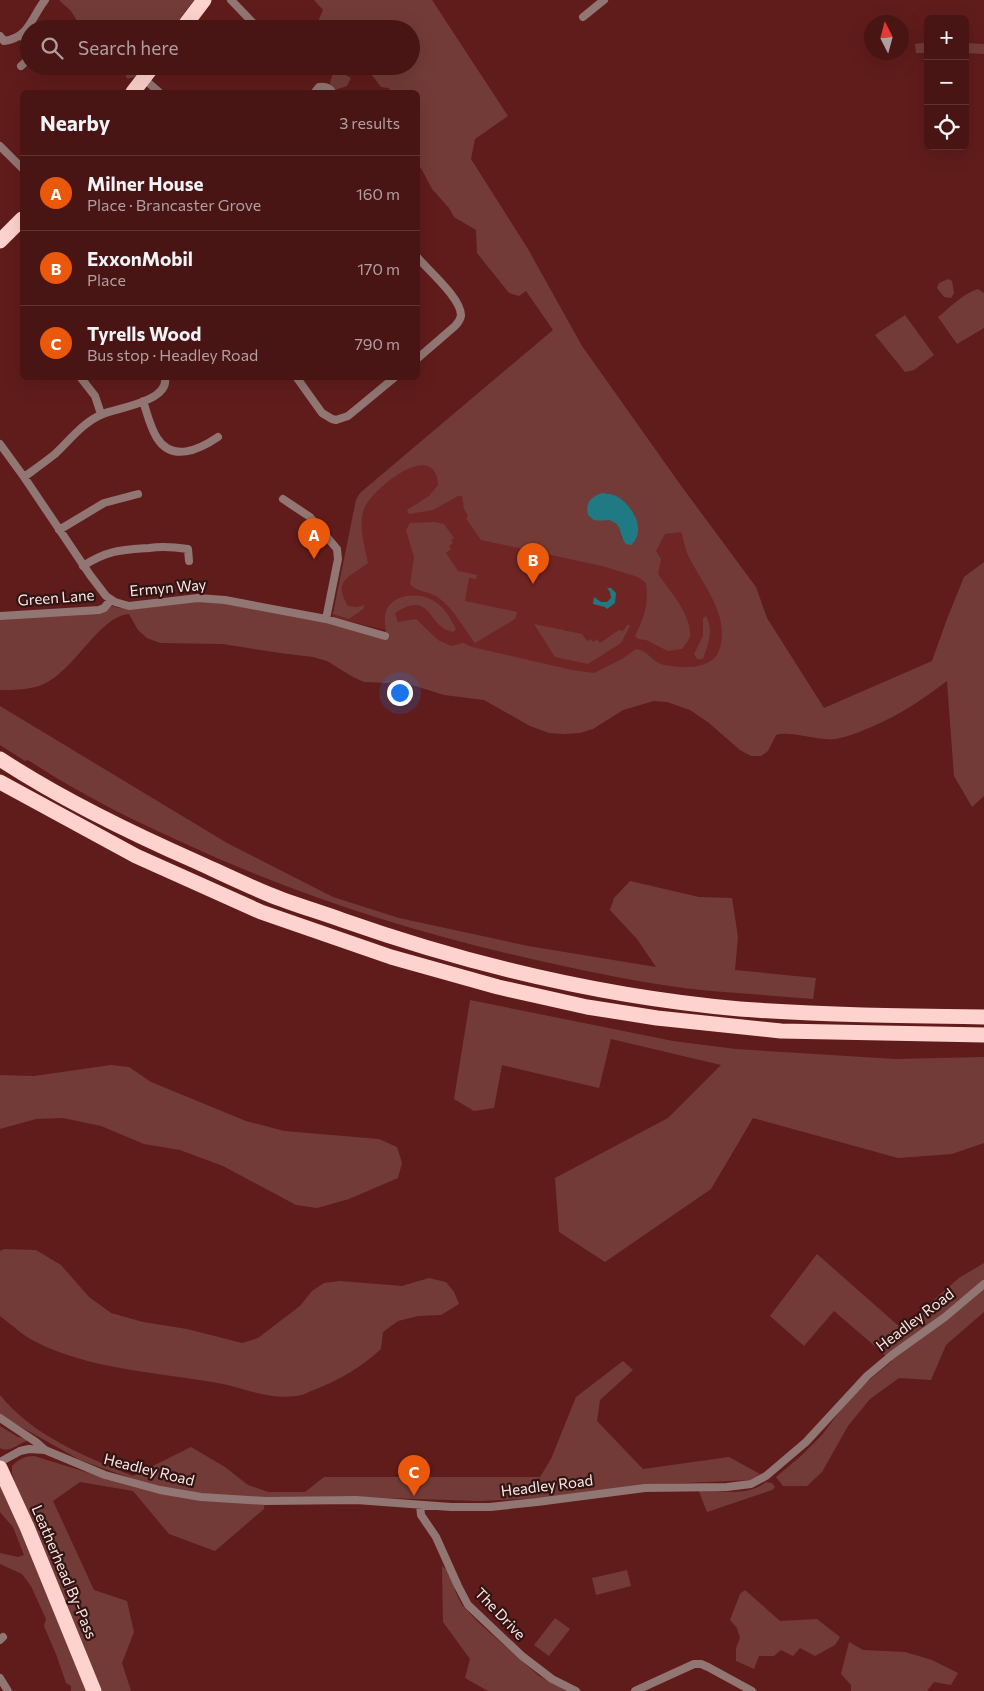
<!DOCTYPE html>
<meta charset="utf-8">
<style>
:root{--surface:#481514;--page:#4f1e1d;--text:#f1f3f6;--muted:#b19fa0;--line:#603434;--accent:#ea580c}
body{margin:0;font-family:Commissioner,sans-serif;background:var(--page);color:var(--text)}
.controls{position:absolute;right:15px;top:15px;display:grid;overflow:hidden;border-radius:8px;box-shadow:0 5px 20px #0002}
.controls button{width:45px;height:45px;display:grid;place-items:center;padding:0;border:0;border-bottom:1px solid var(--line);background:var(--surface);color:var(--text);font:25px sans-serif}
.compass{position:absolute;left:864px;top:15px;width:45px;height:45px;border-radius:50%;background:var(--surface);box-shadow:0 5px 20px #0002;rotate:354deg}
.you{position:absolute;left:399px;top:692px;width:18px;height:18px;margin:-12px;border:4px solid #fff;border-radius:50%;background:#1a73e8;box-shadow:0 0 0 8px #1a73e833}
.badge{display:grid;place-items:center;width:32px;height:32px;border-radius:50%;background:var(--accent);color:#fff;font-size:16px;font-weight:700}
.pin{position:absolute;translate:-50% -41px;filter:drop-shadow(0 1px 2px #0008)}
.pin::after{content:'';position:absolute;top:26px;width:18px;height:15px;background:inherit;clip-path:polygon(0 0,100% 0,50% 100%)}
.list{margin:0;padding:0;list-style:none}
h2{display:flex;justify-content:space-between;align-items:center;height:65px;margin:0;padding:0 20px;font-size:21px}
h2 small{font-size:16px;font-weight:400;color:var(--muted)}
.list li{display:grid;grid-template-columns:32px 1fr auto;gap:15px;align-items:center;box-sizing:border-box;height:75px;padding:0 20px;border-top:1px solid var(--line)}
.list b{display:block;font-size:19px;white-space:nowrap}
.list p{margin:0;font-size:16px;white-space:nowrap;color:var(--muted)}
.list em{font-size:16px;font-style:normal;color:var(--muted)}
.icon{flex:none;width:28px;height:28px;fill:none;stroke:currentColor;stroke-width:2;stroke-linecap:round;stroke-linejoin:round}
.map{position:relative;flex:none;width:984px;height:1691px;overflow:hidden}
.search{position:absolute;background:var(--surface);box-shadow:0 5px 20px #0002;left:20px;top:20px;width:400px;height:55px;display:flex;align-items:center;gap:12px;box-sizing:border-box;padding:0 18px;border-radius:28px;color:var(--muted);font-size:19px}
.panel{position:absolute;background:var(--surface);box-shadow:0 5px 20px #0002;left:20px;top:90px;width:400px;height:290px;border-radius:8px}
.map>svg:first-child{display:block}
.built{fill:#6f2523}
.green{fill:#733b37;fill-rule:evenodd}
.water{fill:#207a83}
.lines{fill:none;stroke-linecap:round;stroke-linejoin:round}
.street{stroke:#927673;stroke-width:8}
.highway{stroke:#fed3cf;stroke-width:15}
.labels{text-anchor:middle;stroke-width:4.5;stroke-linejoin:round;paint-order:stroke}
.street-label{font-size:15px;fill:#fae8e6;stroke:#321412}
</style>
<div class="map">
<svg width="984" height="1691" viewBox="0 0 984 1691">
<rect width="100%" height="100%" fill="#601c1b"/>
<path class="built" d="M553,330L819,726L572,675L332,617L356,500L360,493Z"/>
<path class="green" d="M59,0H194L172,29H82L71,11Z
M314,0H432L508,116L475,139L471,159L528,249L582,346L682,487L756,587L767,618L824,708L932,661L947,619L964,577L984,562V796L972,807L954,776L947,681C920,701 900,715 869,728C859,732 847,737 836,739C818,741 789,730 776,735L768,751L761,756H751L740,750L709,723L690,710L667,702L654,701L623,710L593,729L580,733L564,734L549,733L530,726L484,700L444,695L409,684L364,682L353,677L327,661L313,657L280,653L222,644L160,643L147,638L138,630L129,614C98,616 74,674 39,686C26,690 13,690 0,690V619L100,612L112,606L119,608H131L209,599L331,623L380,637L386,631C385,624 384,617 386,611C393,593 420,592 434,601C444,607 451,619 456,629L453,632C426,627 433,589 395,613L398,622L416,619L438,640L451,646L463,643L472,647L572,670L594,673L622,659L636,649C649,651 650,660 661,664C667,666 677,667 684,667C696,668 714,664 719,651C731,616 704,587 689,557C685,550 684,540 681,532L665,534L656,551L661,559L658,574C669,590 692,615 690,636C689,640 685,645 682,649L668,651L646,640L638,639L635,636C644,618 649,604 646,583L638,577L602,566L481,540L466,518L468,516L464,509L462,496H458L433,510L409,514L407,510L429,496L438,485C436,437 371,489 364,509C358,526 365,547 368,563C350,577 332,580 348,606L357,607L365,605L363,609L349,619L333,614L356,500L360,493L553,330L526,291L519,296L509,293L477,253L476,230L454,217L449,208L432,189L421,168L418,170V92H392L388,88L381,87L365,66H411V29H339L334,22L328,29H313L317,24L323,10ZM626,503L635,515L622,540C620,521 613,519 595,520Z
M928,42V53H916L915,44Z
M965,43L984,44V54L965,53Z
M116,66H143L135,77L127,79L124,71Z
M340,72L351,78L347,86L335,90L332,88L330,83L333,73Z
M948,279L952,281L954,293L951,298L944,297L937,288L939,283Z
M978,289L984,293V328L957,344L938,317C951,307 962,294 978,289Z
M905,315L934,355L914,370L905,372L875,335Z
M434,522L444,524L454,538L451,540L453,543L449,546L451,549L446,553L458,571L477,575L476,579L469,578L465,601L517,612L515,619L475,643C463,627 452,606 436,596C428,591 416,592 410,584L414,557L406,530L410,523Z
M706,616C714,631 708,644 703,659H697L694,654L703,636V618Z
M534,624L582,634L587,641L591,639L593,642L597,639L600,643L619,630L623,631L628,624L630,626L621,643L588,664L555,657Z
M0,706L227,843L333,897L399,918L528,946L656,967L637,939L610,910L614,898L630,881L699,897L732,898L738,937L735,970L816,978L813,999C770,995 727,993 684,988C637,982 591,972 545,962C419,934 303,898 186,844C132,820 78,793 28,760L25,761L0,745Z
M470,1000L673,1041L736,1049L896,1059L984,1057V1143L952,1154L898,1158L753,1118L711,1189L605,1262L559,1232L555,1178L668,1118L721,1065L611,1039L599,1088L502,1065L494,1108L474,1111L454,1099Z
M111,1065L129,1067L151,1082L246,1121L284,1131L379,1139L397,1147L402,1163L398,1178L349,1199L317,1208L296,1205L223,1166L180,1150L144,1144L101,1126L63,1118L36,1119L0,1129V1075L34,1076Z
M4,1249L36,1250L61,1265L89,1297L111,1313L143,1322L187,1329L242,1343L258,1338L300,1306L312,1291L324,1283L340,1281L402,1286L429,1278L446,1282L454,1292L459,1304L441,1315L418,1316L398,1321L383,1332L381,1349C362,1367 339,1380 314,1390C308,1392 302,1396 296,1396C270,1400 244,1388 218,1383C156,1372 91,1370 34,1341C22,1335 11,1324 0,1316V1251Z
M817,1254L901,1328L959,1278L984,1263V1312L946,1345L931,1380L899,1378L870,1399L848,1426L822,1472L807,1486H783L776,1477L802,1455L822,1435L840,1411L861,1387L892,1361L834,1311L804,1346L770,1316Z
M623,1361L633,1370L600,1400L597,1421L643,1469L729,1457L760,1474L750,1480L642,1485L544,1498L480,1501L355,1497H265L264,1509L215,1551L169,1534L133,1491L80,1482L53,1501L94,1590L127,1601L134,1632L122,1663L131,1691H98L18,1493L12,1474V1466C19,1459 25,1456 34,1456L131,1486L133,1479L80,1460L0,1415V1395C33,1436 86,1457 133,1476L191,1447L225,1467L248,1485L268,1492H305L324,1477H540L551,1459L576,1397Z
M0,1426L18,1437L27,1439V1441C17,1444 10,1453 0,1448Z
M766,1482L772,1483L775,1487L772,1490L707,1512L698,1489C720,1491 748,1497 766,1482Z
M0,1483L33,1555L89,1691H71V1686L66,1683L56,1654L44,1626L46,1619L31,1586L22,1574L0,1564V1553L18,1557L24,1555L13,1527L0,1512Z
M442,1566L449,1572L456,1593L462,1605L479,1623L539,1676L567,1691H488L465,1678L470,1659L443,1622Z
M627,1570L631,1586L596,1595L592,1578Z
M745,1590L780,1621L817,1619L840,1637L835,1645L815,1656L800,1648L793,1656L781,1650L774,1656H759L754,1669L736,1661V1648L740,1638L737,1628L730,1620L740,1594Z
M555,1618L570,1629L549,1656L534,1645Z
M849,1642L863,1650L905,1652L932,1660L958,1673L951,1685L934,1682L927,1691H851V1685L841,1674Z"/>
<path class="water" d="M602,493C608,494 613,494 618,497C633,506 647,531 631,545L626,544C620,538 622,528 615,523C609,518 601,522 594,520C592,519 590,516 588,515C585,502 591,497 602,493Z
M607,588H611L616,593L615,603L607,609L605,607L593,604L594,597L601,602H607L611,598L610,592Z"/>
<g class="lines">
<path class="street" d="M231,0L259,29
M583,17L604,0
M0,36L4,41C29,38 31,18 45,0
M22,36L29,45
M21,66L29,59
M144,79L159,92
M315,92L319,87C325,86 329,87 332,92
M0,146L22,168
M418,258C428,270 462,299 461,316C460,320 458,323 455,326L418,358
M81,378L95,396L101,414
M297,378L322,413L332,419L336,420L348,416L394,378
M143,401C147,413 150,427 157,438C172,462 199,450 218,437
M0,444L24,477L90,575L106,596L115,602L129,606L198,598L225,600L326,619L385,636
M24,477C35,469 45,462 55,454C70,440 83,422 103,414C118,408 169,401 165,378
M283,499L310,517L337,549L338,559L326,619
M59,530L104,503L138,494
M83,566C108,550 121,550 149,548C163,546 174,547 188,549L189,561
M0,616L99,610L104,608L111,600
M0,1418L36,1442L45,1450
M0,1462L20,1451L29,1449L45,1450L105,1475L160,1490L201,1497L266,1501L356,1500L451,1507H490L537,1502L645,1488L727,1487L751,1484L766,1476L806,1442L867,1376L892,1355L945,1317L984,1284
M420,1505L421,1515L436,1537L458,1586L468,1605L522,1656L552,1679L576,1691
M0,1640L3,1637
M0,1678L8,1691
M635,1691L694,1664H701L708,1667L752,1691"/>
<path class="highway" d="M182,29L204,0
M133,92L153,66
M0,241L22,219
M0,759C61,799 131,833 197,862C221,873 244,884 268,894C292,904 317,911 342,920C470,965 605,997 740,1009C822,1015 903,1016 984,1017
M0,782L136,856L261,912L391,957L498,987L587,1007L657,1018L781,1031L984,1035
M0,1468L27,1527L94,1691"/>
</g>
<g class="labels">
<g class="street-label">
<text transform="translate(168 588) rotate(-5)" y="5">Ermyn Way</text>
<text transform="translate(56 598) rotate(-4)" y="5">Green Lane</text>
<text transform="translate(915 1320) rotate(-37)" y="5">Headley Road</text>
<text transform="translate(149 1470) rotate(14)" y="5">Headley Road</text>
<text transform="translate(547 1486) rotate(-7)" y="5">Headley Road</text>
<text transform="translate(64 1572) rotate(67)" y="5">Leatherhead By-Pass</text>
<text transform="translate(500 1614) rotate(46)" y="5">The Drive</text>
</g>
</g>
</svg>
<div class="controls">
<button>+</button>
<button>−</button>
<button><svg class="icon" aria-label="locate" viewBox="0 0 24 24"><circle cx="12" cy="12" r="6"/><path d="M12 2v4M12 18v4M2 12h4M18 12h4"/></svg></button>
</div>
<svg class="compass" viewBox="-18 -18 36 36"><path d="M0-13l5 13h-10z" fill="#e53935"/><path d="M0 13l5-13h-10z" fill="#b19fa0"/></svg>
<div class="you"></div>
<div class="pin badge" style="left:314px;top:559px">A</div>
<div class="pin badge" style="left:533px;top:584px">B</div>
<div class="pin badge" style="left:414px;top:1496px">C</div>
<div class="search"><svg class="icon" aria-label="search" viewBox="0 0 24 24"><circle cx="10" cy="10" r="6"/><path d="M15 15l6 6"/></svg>Search here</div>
<section class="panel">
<h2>Nearby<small>3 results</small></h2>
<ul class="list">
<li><span class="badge">A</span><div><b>Milner House</b><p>Place · Brancaster Grove</p></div><em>160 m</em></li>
<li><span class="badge">B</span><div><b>ExxonMobil</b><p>Place</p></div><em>170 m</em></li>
<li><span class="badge">C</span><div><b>Tyrells Wood</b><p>Bus stop · Headley Road</p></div><em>790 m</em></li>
</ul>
</section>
</div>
